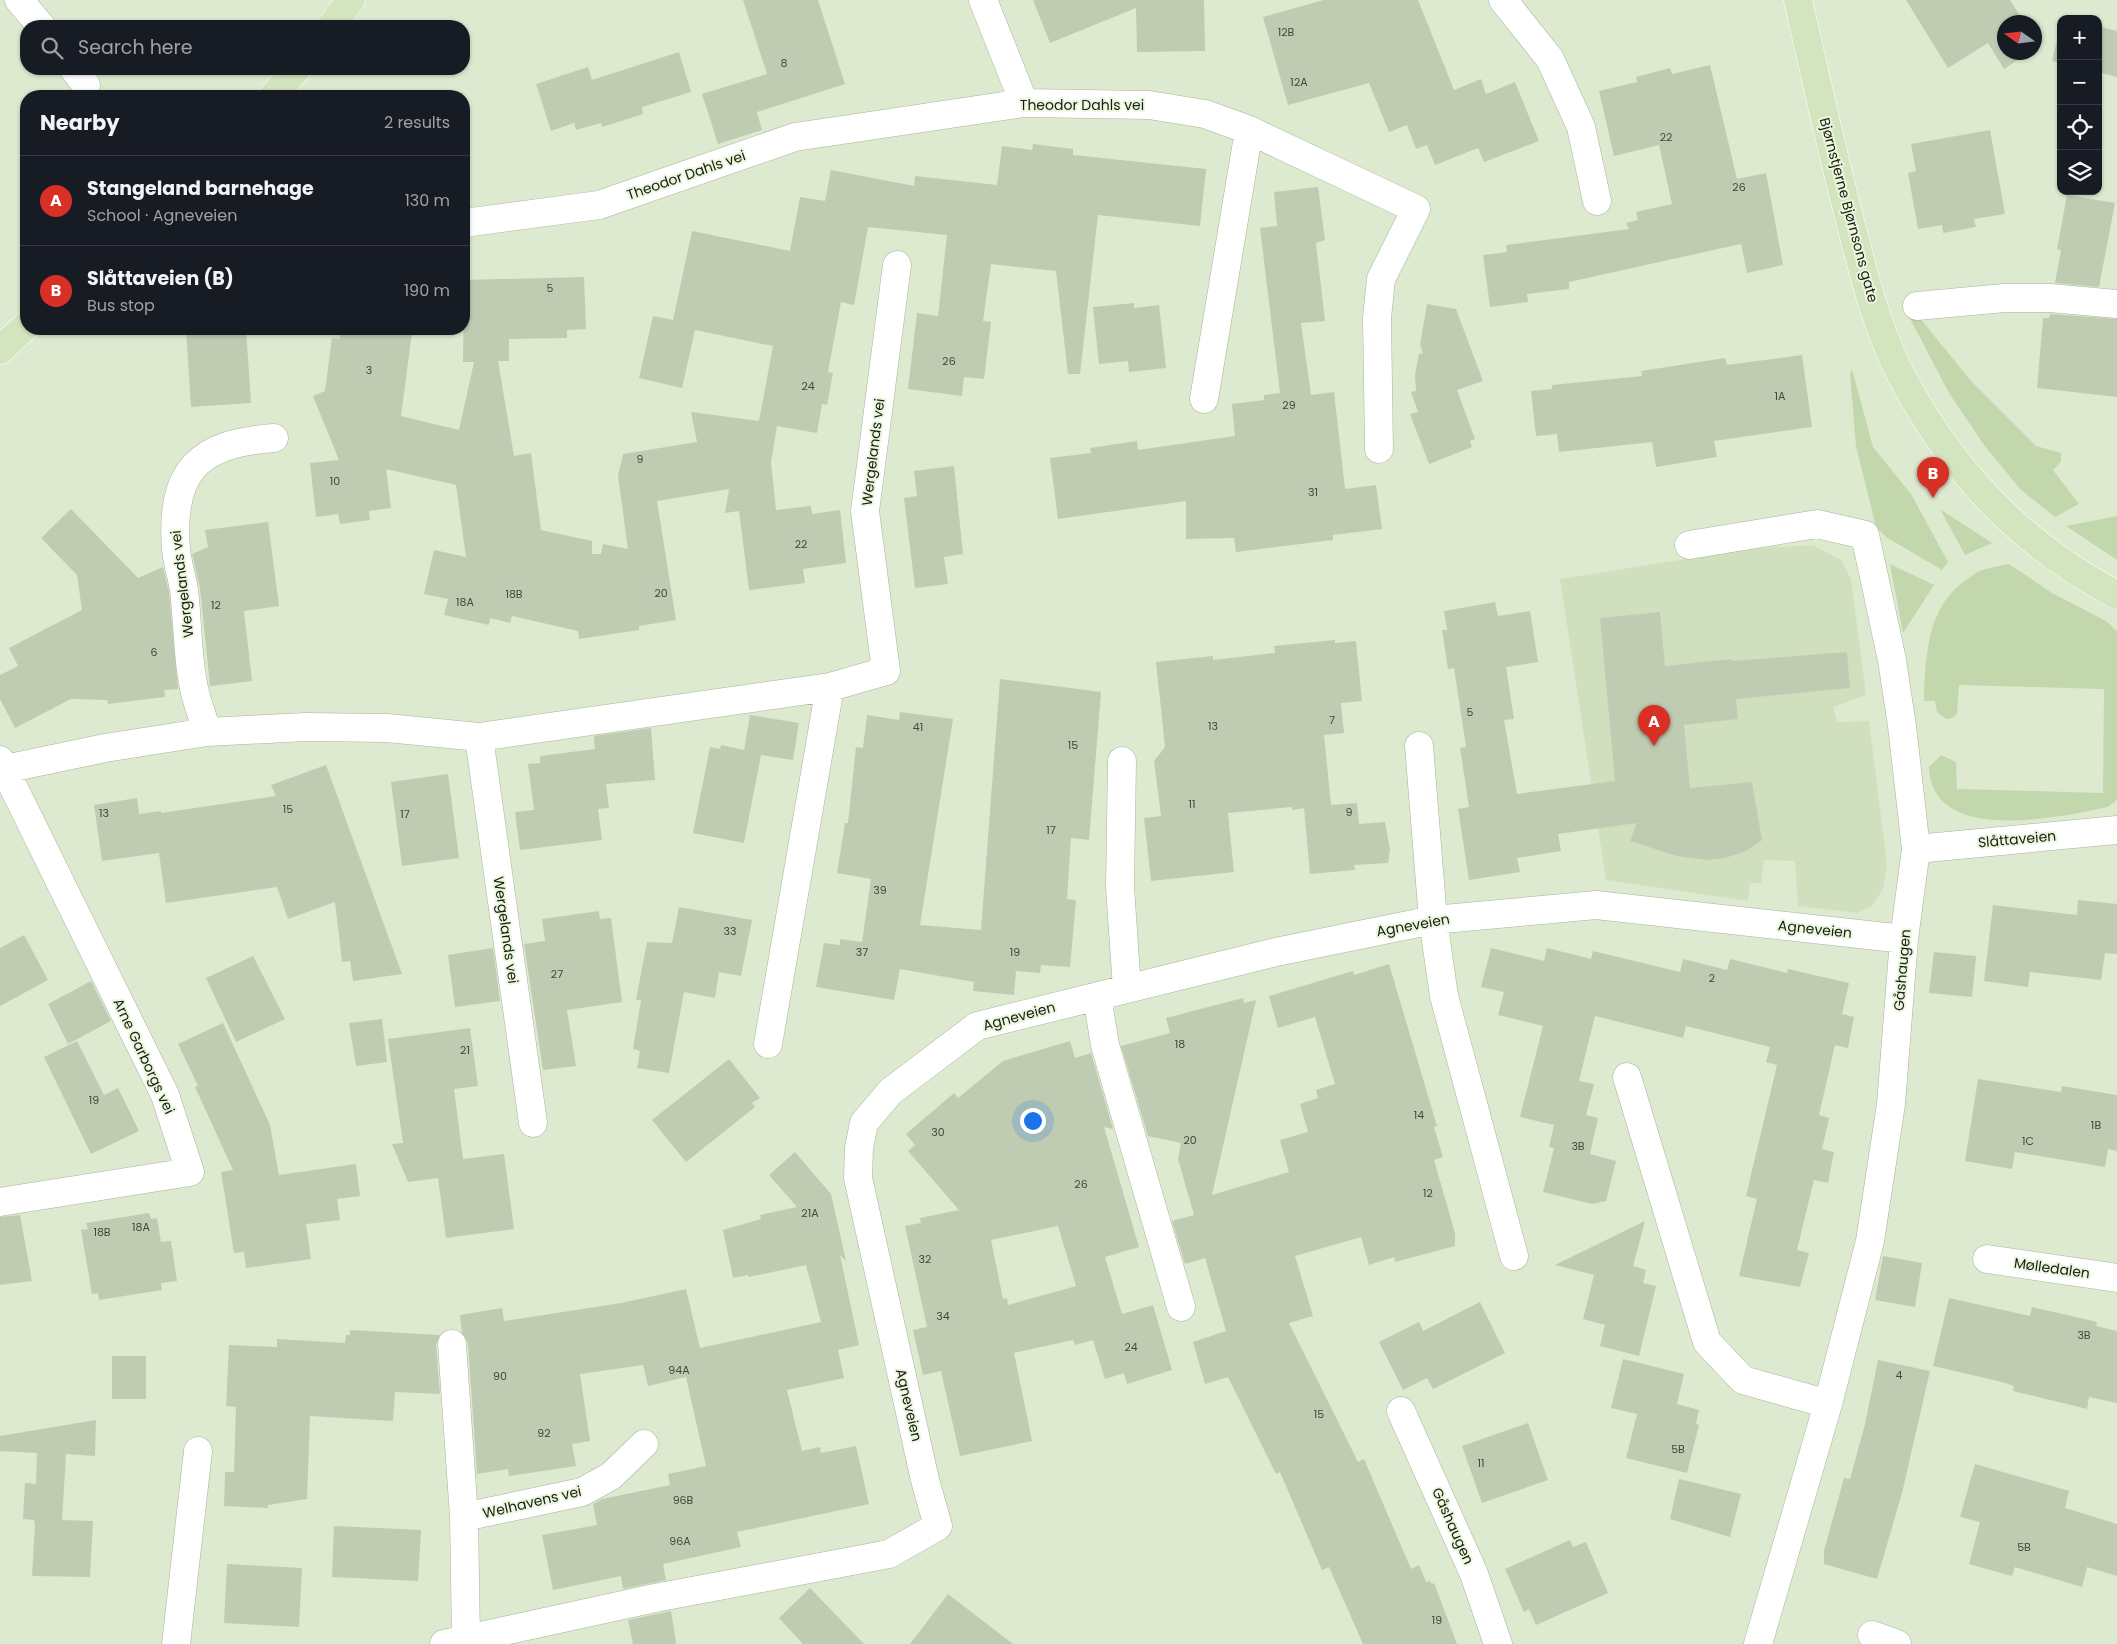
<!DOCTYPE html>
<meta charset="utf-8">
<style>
:root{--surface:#171b24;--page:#20242c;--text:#f1f3f6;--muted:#9ea1a6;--line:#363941;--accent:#d93025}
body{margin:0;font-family:Poppins,sans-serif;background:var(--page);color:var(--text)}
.controls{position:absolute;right:15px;top:15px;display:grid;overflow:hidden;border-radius:10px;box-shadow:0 1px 4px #0004}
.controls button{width:45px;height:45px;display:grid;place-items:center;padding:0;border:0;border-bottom:1px solid var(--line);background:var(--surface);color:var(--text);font:25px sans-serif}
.compass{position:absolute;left:1997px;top:15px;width:45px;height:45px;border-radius:50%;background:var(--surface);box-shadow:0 1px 4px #0004;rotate:284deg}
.you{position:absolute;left:1032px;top:1120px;width:18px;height:18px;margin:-12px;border:4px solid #fff;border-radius:50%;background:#1a73e8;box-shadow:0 0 0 8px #1a73e833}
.badge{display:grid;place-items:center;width:32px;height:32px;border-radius:50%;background:var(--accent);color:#fff;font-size:16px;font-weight:700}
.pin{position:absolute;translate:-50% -41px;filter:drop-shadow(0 1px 2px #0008)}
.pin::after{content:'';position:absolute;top:26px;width:18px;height:15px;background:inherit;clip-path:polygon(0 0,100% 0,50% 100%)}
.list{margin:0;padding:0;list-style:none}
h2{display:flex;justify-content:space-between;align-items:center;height:65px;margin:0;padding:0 20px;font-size:21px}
h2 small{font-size:16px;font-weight:400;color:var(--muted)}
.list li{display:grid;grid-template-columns:32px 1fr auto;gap:15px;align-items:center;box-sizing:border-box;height:90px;padding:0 20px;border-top:1px solid var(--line)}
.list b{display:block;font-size:19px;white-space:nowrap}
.list p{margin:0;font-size:16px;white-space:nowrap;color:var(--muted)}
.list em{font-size:16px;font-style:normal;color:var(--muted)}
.icon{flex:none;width:28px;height:28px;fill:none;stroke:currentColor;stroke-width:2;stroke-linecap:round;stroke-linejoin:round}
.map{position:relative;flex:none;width:2117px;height:1644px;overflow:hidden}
.search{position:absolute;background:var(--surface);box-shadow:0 1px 4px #0004;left:20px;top:20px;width:450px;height:55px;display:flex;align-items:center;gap:12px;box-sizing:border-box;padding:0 18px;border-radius:20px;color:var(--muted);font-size:19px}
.panel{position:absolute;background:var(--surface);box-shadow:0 1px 4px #0004;left:20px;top:90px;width:450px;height:245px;border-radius:20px}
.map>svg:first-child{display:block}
.built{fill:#d0e0be}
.green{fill:#c3d7ac}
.building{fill:#c0ccb2;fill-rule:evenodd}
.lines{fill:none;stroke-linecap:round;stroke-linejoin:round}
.minor-casing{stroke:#a7b49a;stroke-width:29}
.major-casing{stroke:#fff;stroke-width:29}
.minor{stroke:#fff;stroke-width:28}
.major{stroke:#d3e5be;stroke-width:28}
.labels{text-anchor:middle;stroke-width:4;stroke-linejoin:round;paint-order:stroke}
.number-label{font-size:11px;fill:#42483b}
.street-label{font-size:14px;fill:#181c13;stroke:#ebf7dd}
</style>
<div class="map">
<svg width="2117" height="1644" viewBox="0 0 2117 1644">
<rect width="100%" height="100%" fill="#ddead0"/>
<path class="built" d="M1813,545L1841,560L1851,579L1866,695L1833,707L1837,722L1869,721L1887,865L1883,889L1872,906L1858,913L1798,906L1795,861L1764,860L1761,883H1750L1748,901L1606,880L1560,579L1748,549Z"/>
<path class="green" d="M1904,307L1919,317L1971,381L2036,446L2061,453V462L2053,470L2079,504L2055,517L2021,490L1984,445L1949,393Z
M1852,369L1873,447L1911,494L1948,562L1942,570L1886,537L1876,527L1856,446L1850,374Z
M1940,509L1992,543L1965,555Z
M2117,516V560L2066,526Z
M1890,564L1934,585L1903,633Z
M2009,564L2052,593L2106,621L2117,631V800L2108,807C2060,817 1931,846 1929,767L1941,755L1956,762L1957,789L2103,793L2104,689L1959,685L1957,714L1952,718L1946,719L1937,712L1935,701H1924C1925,658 1927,606 1966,580C1972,576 1977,571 1983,570C1991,567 2000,566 2009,564Z"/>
<path class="building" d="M743,0H818L845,84L757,112L762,130L718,144L702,94L767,74Z
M1033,0H1204L1205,51L1137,52L1136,8L1050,43Z
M1324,0H1418L1454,90L1481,79L1486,94L1515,82L1539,141L1484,162L1478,148L1435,165L1427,145L1416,149L1407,125L1389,132L1369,83L1288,105L1263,17Z
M1906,0H2010L2024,22H2004V52H2030L2004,69L1988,43L1948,68Z
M2061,24V63L2052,61Z
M2098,26L2117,31V77L2098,72Z
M679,52L691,92L642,107L643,114L602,127L601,123L576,130L574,123L551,131L536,84L588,67L592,80Z
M1710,65L1737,179L1766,173L1783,265L1747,273L1741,244L1569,282V289L1527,294L1528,302L1490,307L1483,255L1507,252L1506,245L1629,229L1626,223L1638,220L1636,212L1672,204L1659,145L1614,156L1599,91L1637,82L1636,77L1670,68L1672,74Z
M1990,130L2005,214L1974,219L1976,227L1943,233L1942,225L1918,229L1908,173L1916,171L1911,144Z
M1033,144L1073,149V155L1206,169L1200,226L1098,215L1080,374H1068L1056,271L991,264L983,321L991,322L984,379L964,377L962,396L908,389L917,313L938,316L947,235L868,227L854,305L841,302L828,372L833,373L827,405L822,404L817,433L777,426L771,462L776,510L811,506L812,514L840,510L846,563L803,569L805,583L749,590L739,511L725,513L729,489L657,501L676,620L639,626V630L579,639L578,631L512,616L510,623L490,618L489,625L444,615L448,599L424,594L434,550L466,557L456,485L386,469L391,508L369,511L370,520L340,524L338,514L316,517L310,463L339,460L313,396L325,391L332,338L340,339L341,329H387L412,332L401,416L459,430L474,362H463L464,280L584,277L586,329L567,330V338L509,339V361H498L514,456L531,453L541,530L592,541V554H601L603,544L628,549L618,476L623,454L697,442L691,412L759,421L773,346L695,330L682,388L639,378L653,316L673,320L692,231L790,251L800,197L825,201L831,170L914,186L915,176L997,185L1002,146L1032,150Z
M1318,187L1325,240L1316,243L1325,321L1301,323L1311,395L1334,392L1345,489L1376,485L1382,529L1333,535V540L1236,552L1234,538L1186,539V501L1058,519L1050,458L1091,453L1090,448L1137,441L1138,450L1235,436L1232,404L1264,400V395L1280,393L1260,228L1277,226L1274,192Z
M2067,195L2115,203L2099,287L2055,283L2061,250L2057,249Z
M1134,303V308L1159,305L1166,368L1129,372L1128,361L1099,364L1093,307Z
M1427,304L1456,309L1483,381L1457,390L1475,439L1470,441L1472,447L1429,464L1410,414L1418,412L1411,392L1416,391L1415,374L1419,354L1423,353L1420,345Z
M2050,314L2117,319V397L2037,388L2043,318H2049Z
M186,329H246L251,403L191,407Z
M1802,355L1812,427L1714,441L1717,457L1656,467L1652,442L1559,452L1557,434L1536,436L1531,391L1552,389V385L1642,376L1641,371L1725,358L1727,365Z
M954,466L963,554L944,557L948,584L915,588L904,498L917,496L914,471Z
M71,509L138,578L163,567L169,592L178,689L164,690L165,697L108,704L107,700L71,699L15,728L0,699V675L18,666L9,648L82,610L77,575L41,538Z
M268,522L279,606L244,611L252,681L210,686L200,588L192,554L208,547L205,530Z
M1495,602L1498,616L1530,611L1538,662L1506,667L1514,719L1504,720L1517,794L1615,781L1600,618L1660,612L1665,666L1732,659V661L1847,652L1850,688L1736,699L1738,719L1684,725L1690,788L1752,782L1762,840L1746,851L1725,858L1707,860L1677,856L1630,841L1637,823L1558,834L1561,851L1517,858L1520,872L1469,880L1458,809L1469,807L1460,748L1466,747L1454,668L1448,669L1442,630H1447L1444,611Z
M1335,640V643L1356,641L1362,701L1341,703L1344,733L1324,735L1331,805L1357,803L1359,824L1385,822L1390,850L1388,863L1354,865L1355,870L1310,874L1304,808L1292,810V807L1228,813L1234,872L1151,881L1144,818L1161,816L1154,761L1165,747L1156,662L1213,656V660L1275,653L1274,646Z
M1000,679L1101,692L1089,840L1071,838L1067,899L1076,900L1070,967L1041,965L1040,973L1016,971L1014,995L973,991L974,982L900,969L894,1000L816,987L824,943L840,945V939L862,942L871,879L837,873L845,823H848L856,747L863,748L867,715L899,720L900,712L953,719L920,925L981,930Z
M750,715L799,723L793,760L761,755L744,843L693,833L710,747L720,749L721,745L744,750Z
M651,728L655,780L606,784L609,808L598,809L602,840L520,850L515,812L534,810L528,764L540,763V756L595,749L594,736Z
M326,765L402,974L353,981L350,961L342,962L335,902L288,919L277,887L166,903L159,853L102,861L94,805L137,798L139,814L161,811V813L276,796L271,785Z
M448,774L459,858L402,866L391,782Z
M2078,900L2117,904V954L2105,953L2101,980L2030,972L2028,987L1984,981L1993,905L2077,915Z
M679,907L752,920L741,976L719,972L715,998L684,992L669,1073L637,1068L640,1051L633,1049L641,1000H636L647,942L672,943Z
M599,911L600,919L611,918L622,1002L567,1010L576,1066L543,1070L524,944L545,941L542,919Z
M24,935L48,980L0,1006V948Z
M493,948L500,1001L455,1007L448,955Z
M1491,948L1544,961L1547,948L1591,959L1593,951L1680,972L1683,959L1727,970L1730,959L1787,973L1788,969L1849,983L1842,1014L1854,1017L1848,1048L1835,1045L1819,1115L1829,1118L1822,1149L1834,1152L1828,1183L1814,1180L1797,1250L1809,1253L1800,1287L1739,1276L1757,1199L1746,1196L1777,1065L1766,1062L1770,1047L1686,1026L1683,1038L1595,1016L1579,1081L1594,1084L1586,1115L1598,1118L1590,1154L1616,1161L1606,1201L1592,1204L1543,1192L1554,1148L1549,1147L1554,1125L1520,1117L1543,1026L1498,1015L1504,992L1481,987Z
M1934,952L1976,956L1972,997L1929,993Z
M253,956L285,1019L236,1042L206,978Z
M1389,964L1437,1126L1434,1127L1443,1157L1434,1160L1455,1233V1246L1395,1262L1394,1257L1369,1265L1361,1237L1295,1256L1313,1316L1289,1323L1358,1462L1364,1459L1411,1569L1419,1565L1426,1582L1430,1581L1432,1584L1434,1583L1457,1644H1363L1329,1567L1322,1570L1280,1472L1276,1474L1228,1377L1205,1384L1193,1342L1226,1331L1205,1258L1185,1264L1172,1221L1194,1215L1178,1159L1181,1143L1148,1136L1121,1046L1170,1033L1166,1018L1243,998L1244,1003L1256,1000L1212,1195L1289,1172L1280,1140L1308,1132L1300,1104L1318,1098L1316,1090L1335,1084L1315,1017L1278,1028L1269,996L1353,971L1354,975Z
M91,981L111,1021L68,1044L48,1004Z
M382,1019L387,1062L356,1066L349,1023Z
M223,1023L270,1125L279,1175L356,1164L360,1196L337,1199L340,1220L306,1224L311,1259L246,1268L244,1252L234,1253L221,1172L233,1170L195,1087L198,1086L178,1044Z
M470,1028L478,1086L454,1089L463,1159L504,1154L514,1229L446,1238L438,1178L408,1182L392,1144L403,1143L388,1039Z
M77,1041L104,1095L118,1088L139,1131L91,1154L44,1057Z
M1070,1041L1075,1058L1091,1053L1113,1129L1104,1127L1139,1247L1105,1257L1122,1314L1153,1305L1172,1370L1127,1384L1124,1373L1105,1379L1093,1340L1075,1345L1073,1340L1014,1353L1032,1441L960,1456L941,1371L923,1375L913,1330L927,1327L905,1226L921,1223L920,1218L959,1210L908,1151L915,1145L906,1134L954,1093L958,1098L1003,1061ZM1058,1226L1076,1286L1008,1305L1007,1298L1003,1299L991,1240Z
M729,1059L760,1098L752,1103L755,1107L686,1162L652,1120Z
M1978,1079L2061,1092L2062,1086L2117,1095V1151L2108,1149L2105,1167L2015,1152L2012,1169L1965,1161Z
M795,1152L831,1194L846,1261L840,1255L859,1345L838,1350L844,1378L787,1390L802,1451L820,1447L821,1453L856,1446L869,1504L737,1532L741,1547L663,1564L666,1580L623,1589L621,1576L553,1590L542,1535L597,1525L593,1504L602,1499L670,1485L668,1474L706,1466L686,1377L648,1386L643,1365L580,1374L590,1441L572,1444L576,1466L509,1476L508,1469L477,1474L468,1343L462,1333L460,1315L502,1308L504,1321L621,1303L686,1289L700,1348L821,1322L806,1265L749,1277L748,1275L733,1278L723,1230L761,1219L760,1215L797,1207L769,1175Z
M149,1213L151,1219L157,1218L161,1242L171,1241L177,1281L161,1283L162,1290L99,1300L98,1293L92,1294L81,1230L88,1229L86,1223Z
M20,1215L32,1281L0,1285V1217Z
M1645,1221L1633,1266L1646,1270L1643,1283L1656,1286L1639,1356L1600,1346L1605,1325L1583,1319L1594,1275L1555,1265Z
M1883,1256L1922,1263L1915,1307L1875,1300Z
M1949,1298L2030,1316L2032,1307L2097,1322L2096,1326L2117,1331V1403L2089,1397L2087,1409L2013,1391L2014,1386L2002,1382L1933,1366Z
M1480,1302L1505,1353L1433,1389L1427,1378L1403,1390L1379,1342L1419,1322L1423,1331Z
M350,1330L440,1335L436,1345L440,1394L395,1392L393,1421L310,1416L307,1499L268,1505V1508L224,1506L225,1472H234L236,1407L226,1406L229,1345L277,1347V1339L345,1343L346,1335H350Z
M112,1356H146V1399H112Z
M1623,1359L1684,1374L1677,1404L1699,1410L1696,1424L1699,1425L1687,1473L1626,1458L1637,1414L1611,1408Z
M1878,1360L1930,1371L1902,1493L1877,1579L1824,1564V1551L1844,1478L1850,1479L1865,1424Z
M96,1420L95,1456L66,1454L62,1520L93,1521L90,1577L32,1576L35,1524L34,1520L23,1519L25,1483L36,1484L37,1453L0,1451V1436Z
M1528,1423L1548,1480L1482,1503L1462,1446Z
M1975,1464L2069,1491L2065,1508L2117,1524V1576L2087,1567L2082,1587L2015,1567L2012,1576L1969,1564L1980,1522L1960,1517Z
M1679,1479L1741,1494L1730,1537L1670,1519Z
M334,1526L421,1530L418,1581L332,1577Z
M1570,1540L1573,1547L1586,1542L1608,1593L1536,1625L1529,1609L1524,1612L1505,1569Z
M227,1564L302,1568L299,1627L224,1623Z
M810,1588L864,1644H803L779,1618Z
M948,1594L1013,1644H910Z
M671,1611L676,1642L675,1644H633L628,1620Z"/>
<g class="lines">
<defs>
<path id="minor" d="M19,0L41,26
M983,0L1024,103
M1503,0L1550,59L1581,127L1597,201
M74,69L86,85
M464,223L599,205L795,137L1024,103L1149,105L1205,114L1249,130L1416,209L1381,279L1377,318L1379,449
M1917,306L2004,298H2050L2117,304
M1204,399L1249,130
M1689,545L1817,524L1865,535L1892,660L1902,726L1916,849L1904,939L1891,1104L1870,1241L1828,1404L1758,1644
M207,732C203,717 197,703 194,688C187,657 188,622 184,590C182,576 177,563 176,549C170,471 198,443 274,438
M479,737L533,1123
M1419,746L1433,920L1444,996L1514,1256
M0,760L165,1095L190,1172L0,1202
M1122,761L1120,887L1127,989
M0,770L105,748L207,732L306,727L387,728L479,737L830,687L886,671L865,511L897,265
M1916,849L2117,830
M1097,996L1105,1045L1181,1307
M768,1044L830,687
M1627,1077L1707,1342L1743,1380L1828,1404
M1987,1259L2117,1278
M452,1344L464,1517L466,1638
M1401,1411L1474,1574L1498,1644
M464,1517L582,1492L611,1476L644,1444
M1872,1635L1897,1644
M176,1644L198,1451
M444,1644L655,1598L889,1554L938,1526L925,1480L858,1178L859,1148L864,1123L890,1092L977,1026L1276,952L1433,920L1596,905L1904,939"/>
<path id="major" d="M1798,0C1814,71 1830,143 1848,213C1862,267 1875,325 1901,375C1951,471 2021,545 2117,595
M331,26L351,0
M273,96L297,69
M0,350L26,326"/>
</defs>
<use href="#minor" class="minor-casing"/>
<use href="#major" class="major-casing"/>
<use href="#minor" class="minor"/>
<use href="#major" class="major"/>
</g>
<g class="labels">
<g class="number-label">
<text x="1286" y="36">12B</text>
<text x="784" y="67">8</text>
<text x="1299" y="86">12A</text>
<text x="1666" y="141">22</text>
<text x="1739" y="191">26</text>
<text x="550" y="292">5</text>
<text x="949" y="365">26</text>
<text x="369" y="374">3</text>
<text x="808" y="390">24</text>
<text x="1780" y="400">1A</text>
<text x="1289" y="409">29</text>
<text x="640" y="463">9</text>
<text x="335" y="485">10</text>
<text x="1313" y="496">31</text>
<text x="801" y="548">22</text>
<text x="661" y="597">20</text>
<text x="514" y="598">18B</text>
<text x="465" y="606">18A</text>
<text x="216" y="609">12</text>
<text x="154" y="656">6</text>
<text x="1470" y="716">5</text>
<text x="1332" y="724">7</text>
<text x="1213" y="730">13</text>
<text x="918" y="731">41</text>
<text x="1073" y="749">15</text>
<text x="1192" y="808">11</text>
<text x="288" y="813">15</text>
<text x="1349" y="816">9</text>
<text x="104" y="817">13</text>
<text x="405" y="818">17</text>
<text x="1051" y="834">17</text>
<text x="880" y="894">39</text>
<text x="730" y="935">33</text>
<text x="862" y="956">37</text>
<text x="1015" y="956">19</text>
<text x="557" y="978">27</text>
<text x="1712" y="982">2</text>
<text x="1180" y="1048">18</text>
<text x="465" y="1054">21</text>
<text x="94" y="1104">19</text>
<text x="1419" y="1119">14</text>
<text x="2096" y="1129">1B</text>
<text x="938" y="1136">30</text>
<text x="1190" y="1144">20</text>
<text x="2028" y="1145">1C</text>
<text x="1578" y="1150">3B</text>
<text x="1081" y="1188">26</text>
<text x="1428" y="1197">12</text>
<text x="810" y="1217">21A</text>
<text x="141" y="1231">18A</text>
<text x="102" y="1236">18B</text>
<text x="925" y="1263">32</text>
<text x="943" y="1320">34</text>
<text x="2084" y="1339">3B</text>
<text x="1131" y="1351">24</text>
<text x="679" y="1374">94A</text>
<text x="1899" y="1379">4</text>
<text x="500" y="1380">90</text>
<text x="1319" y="1418">15</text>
<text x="544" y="1437">92</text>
<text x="1678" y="1453">5B</text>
<text x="1481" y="1467">11</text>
<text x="683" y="1504">96B</text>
<text x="680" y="1545">96A</text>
<text x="2024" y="1551">5B</text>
<text x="1437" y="1624">19</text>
</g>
<g class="street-label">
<text x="1082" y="110">Theodor Dahls vei</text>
<text transform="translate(686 175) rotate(-19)" y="5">Theodor Dahls vei</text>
<text transform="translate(1849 210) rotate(75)" y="5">Bjørnstjerne Bjørnsons gate</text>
<text transform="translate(873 452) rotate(-83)" y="5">Wergelands vei</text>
<text transform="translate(182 584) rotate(-97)" y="5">Wergelands vei</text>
<text transform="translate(2017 839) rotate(-5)" y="5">Slåttaveien</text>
<text transform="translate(1413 925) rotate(-10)" y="5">Agneveien</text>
<text transform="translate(1815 929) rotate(6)" y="5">Agneveien</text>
<text transform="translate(506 930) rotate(82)" y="5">Wergelands vei</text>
<text transform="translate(1902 970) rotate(-85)" y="5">Gåshaugen</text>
<text transform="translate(1019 1016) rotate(-15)" y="5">Agneveien</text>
<text transform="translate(144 1056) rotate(65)" y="5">Arne Garborgs vei</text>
<text transform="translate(2052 1268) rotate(8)" y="5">Mølledalen</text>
<text transform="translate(909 1405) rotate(77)" y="5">Agneveien</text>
<text transform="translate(532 1502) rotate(-13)" y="5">Welhavens vei</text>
<text transform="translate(1453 1526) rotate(66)" y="5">Gåshaugen</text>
</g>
</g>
</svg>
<div class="controls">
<button>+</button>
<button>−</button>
<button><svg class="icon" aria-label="locate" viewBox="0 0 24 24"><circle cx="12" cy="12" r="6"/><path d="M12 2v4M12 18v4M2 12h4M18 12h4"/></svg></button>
<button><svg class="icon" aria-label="layers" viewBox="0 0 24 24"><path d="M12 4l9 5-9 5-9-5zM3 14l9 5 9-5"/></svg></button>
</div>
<svg class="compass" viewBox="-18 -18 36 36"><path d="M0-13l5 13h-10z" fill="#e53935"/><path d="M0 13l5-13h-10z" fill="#9ea1a6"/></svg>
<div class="you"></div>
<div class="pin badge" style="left:1654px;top:746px">A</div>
<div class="pin badge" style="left:1933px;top:498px">B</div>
<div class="search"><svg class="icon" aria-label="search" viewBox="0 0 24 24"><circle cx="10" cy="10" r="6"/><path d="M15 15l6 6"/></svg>Search here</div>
<section class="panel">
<h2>Nearby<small>2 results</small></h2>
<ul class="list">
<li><span class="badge">A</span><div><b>Stangeland barnehage</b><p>School · Agneveien</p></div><em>130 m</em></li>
<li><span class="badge">B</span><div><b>Slåttaveien (B)</b><p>Bus stop</p></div><em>190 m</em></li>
</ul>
</section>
</div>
